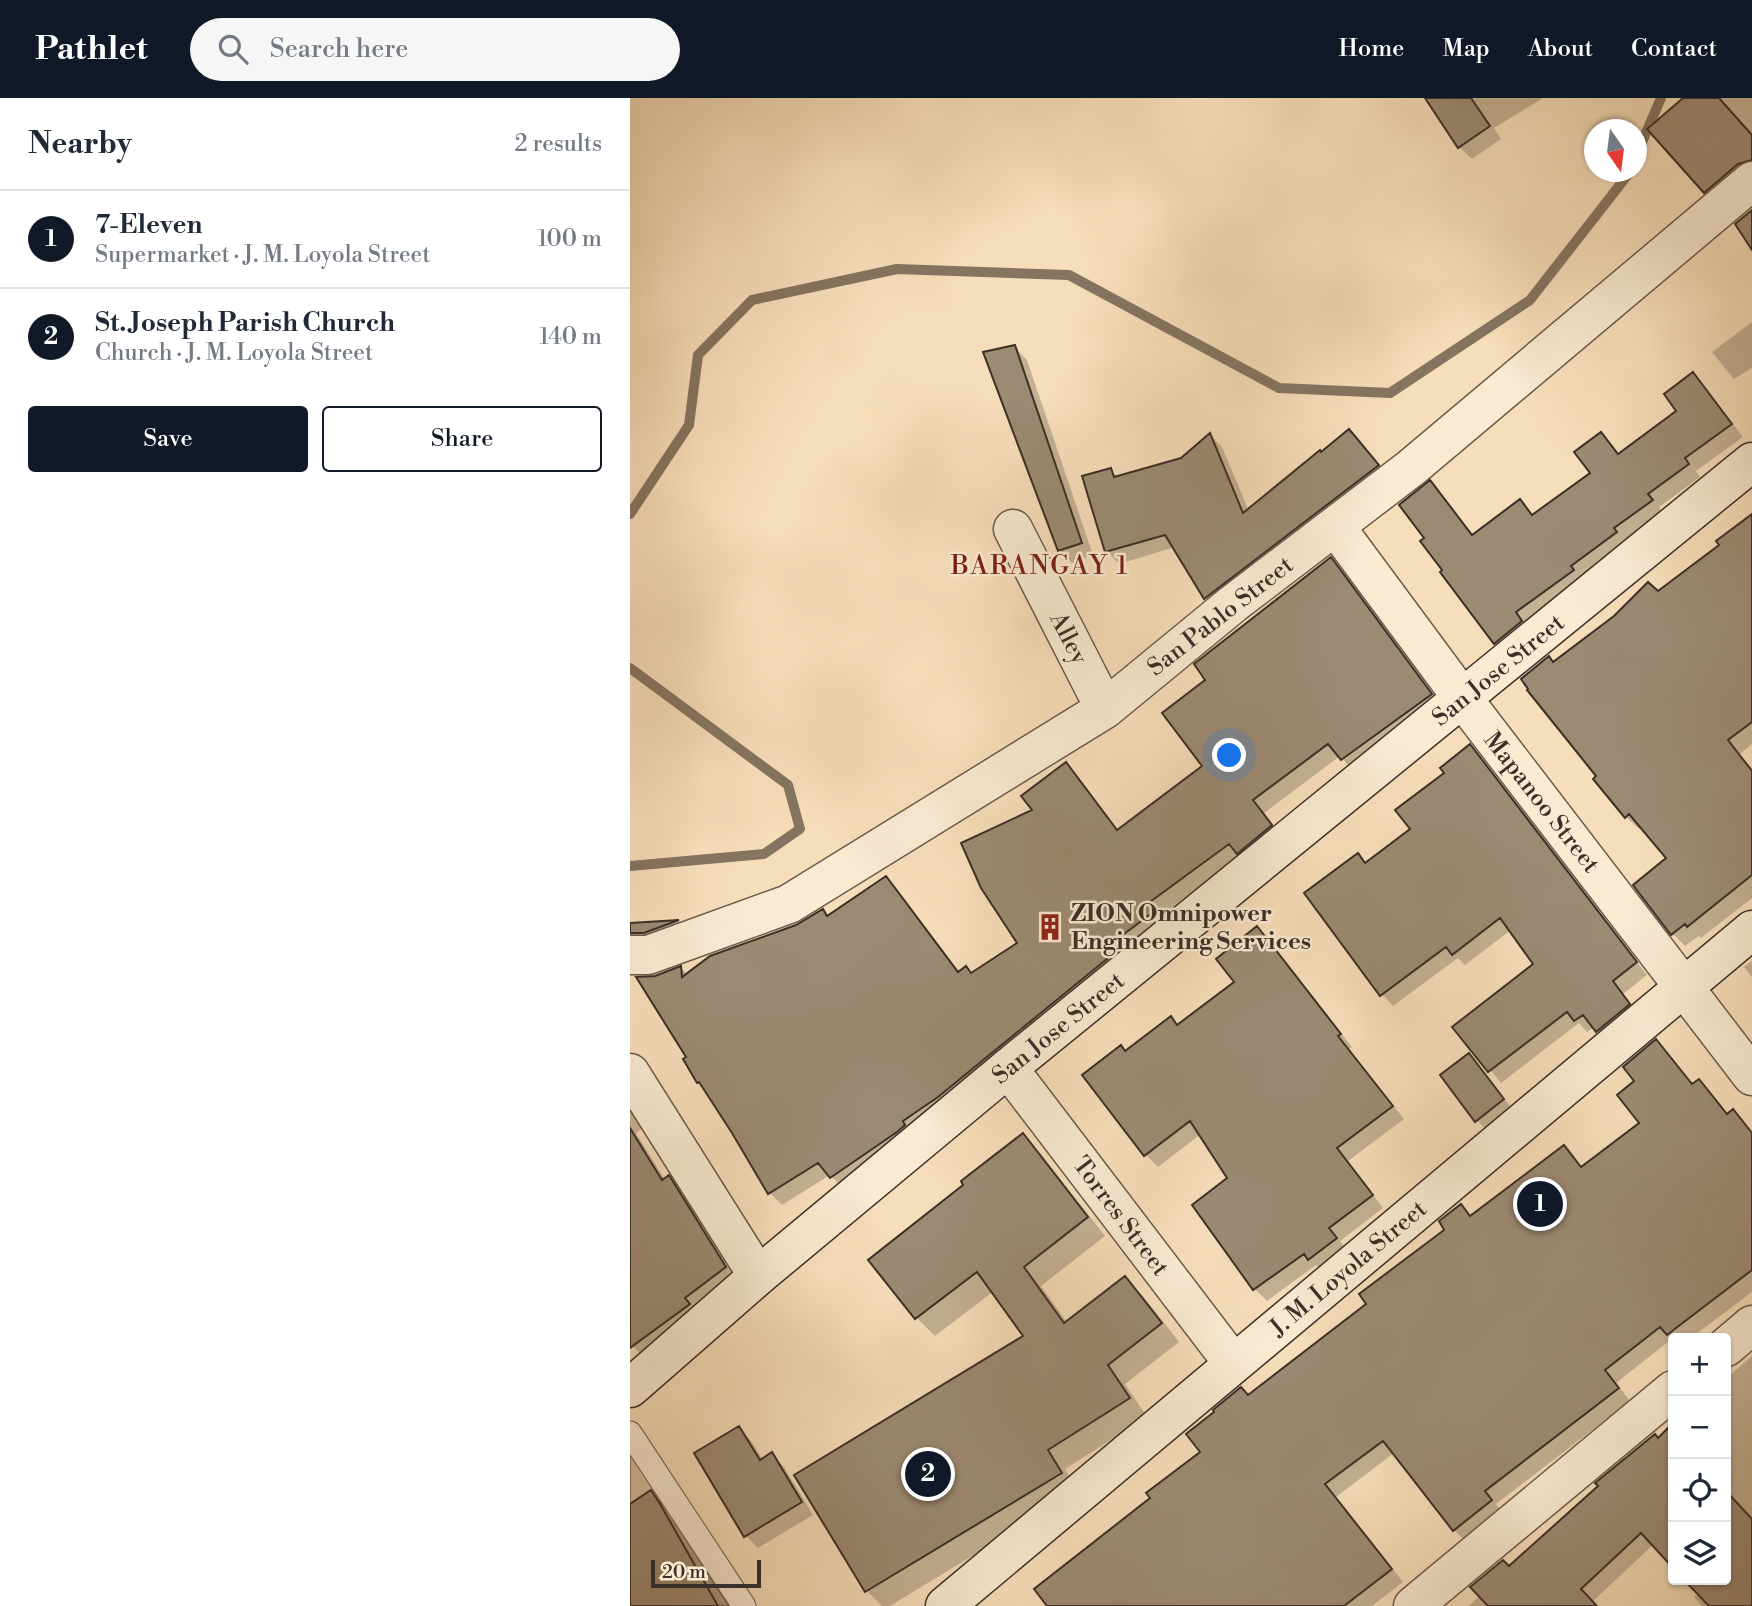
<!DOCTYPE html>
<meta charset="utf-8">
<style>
:root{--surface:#fff;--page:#f6f6f7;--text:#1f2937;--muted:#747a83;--line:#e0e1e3;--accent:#111827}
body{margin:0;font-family:"Libre Bodoni",serif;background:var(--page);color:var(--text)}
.controls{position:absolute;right:21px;bottom:21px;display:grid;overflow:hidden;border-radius:7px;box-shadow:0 2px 5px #0004}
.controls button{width:63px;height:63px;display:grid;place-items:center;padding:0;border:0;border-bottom:2px solid var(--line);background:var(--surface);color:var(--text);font:35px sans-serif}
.compass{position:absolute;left:954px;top:21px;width:63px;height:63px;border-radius:50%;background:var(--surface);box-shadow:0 2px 5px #0004;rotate:166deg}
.scale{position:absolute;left:21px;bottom:18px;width:110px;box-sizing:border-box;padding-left:7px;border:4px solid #3c2f27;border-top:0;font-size:19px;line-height:24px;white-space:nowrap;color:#3c2f27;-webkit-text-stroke:5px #faead2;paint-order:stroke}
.you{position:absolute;left:600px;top:658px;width:24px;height:24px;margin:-18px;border:5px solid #fff;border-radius:50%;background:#1a73e8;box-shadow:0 0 0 10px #1a73e833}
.badge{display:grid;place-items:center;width:46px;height:46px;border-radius:50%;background:var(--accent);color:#fff;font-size:23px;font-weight:700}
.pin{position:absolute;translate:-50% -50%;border:4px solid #fff;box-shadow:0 2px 7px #0006}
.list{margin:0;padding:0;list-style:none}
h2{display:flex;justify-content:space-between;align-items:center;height:91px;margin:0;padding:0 28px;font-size:30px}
h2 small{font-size:23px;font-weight:400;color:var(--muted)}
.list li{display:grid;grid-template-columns:46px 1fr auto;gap:21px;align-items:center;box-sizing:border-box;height:98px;padding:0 28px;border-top:2px solid var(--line)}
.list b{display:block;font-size:26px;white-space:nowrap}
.list p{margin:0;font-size:23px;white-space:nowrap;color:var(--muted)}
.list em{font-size:23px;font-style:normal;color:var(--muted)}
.actions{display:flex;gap:14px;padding:21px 28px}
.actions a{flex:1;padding:16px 0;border:2px solid var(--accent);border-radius:7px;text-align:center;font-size:24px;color:var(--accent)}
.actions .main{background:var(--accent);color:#fff}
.icon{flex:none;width:38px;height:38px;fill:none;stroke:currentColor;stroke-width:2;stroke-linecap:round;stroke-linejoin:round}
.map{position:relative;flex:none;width:1122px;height:1508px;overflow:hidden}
header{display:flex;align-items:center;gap:42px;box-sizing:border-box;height:98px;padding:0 35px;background:var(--accent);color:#fff}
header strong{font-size:33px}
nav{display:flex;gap:38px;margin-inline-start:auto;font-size:24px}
.search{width:490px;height:63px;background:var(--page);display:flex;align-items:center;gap:18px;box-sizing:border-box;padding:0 24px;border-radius:38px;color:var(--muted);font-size:26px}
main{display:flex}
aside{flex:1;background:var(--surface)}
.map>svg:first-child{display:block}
.green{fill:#d7c0a1;stroke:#8a7864;stroke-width:2}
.shadow{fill:#0003}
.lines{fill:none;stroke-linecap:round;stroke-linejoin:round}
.stream{stroke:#867461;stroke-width:10}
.building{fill:#9d8a73;stroke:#3c2f27;stroke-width:2}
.lane-casing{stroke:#6b5b4c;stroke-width:25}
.street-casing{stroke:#6b5b4c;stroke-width:41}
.secondary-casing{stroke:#3c2f27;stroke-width:41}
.lane{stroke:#faead2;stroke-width:23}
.street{stroke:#faead2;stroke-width:38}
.secondary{stroke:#faead2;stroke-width:38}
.labels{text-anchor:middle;stroke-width:5;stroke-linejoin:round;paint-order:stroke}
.street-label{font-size:24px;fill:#3c2f27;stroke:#faead2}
.poi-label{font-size:24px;font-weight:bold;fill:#3c2f27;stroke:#faead2;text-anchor:start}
.neighbourhood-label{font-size:26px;letter-spacing:2px;fill:#7a1f14;stroke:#faead2}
</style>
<header>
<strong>Pathlet</strong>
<div class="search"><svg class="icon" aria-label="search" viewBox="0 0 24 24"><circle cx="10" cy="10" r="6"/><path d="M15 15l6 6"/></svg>Search here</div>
<nav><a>Home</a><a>Map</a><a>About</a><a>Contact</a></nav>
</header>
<main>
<aside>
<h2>Nearby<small>2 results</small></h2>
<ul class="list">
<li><span class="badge">1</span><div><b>7-Eleven</b><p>Supermarket · J. M. Loyola Street</p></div><em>100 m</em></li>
<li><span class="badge">2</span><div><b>St. Joseph Parish Church</b><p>Church · J. M. Loyola Street</p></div><em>140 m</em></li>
</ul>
<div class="actions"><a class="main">Save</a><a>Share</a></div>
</aside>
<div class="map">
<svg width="1122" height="1508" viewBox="0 0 1122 1508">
<rect width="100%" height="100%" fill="#f7deba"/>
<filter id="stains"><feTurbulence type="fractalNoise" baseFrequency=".00286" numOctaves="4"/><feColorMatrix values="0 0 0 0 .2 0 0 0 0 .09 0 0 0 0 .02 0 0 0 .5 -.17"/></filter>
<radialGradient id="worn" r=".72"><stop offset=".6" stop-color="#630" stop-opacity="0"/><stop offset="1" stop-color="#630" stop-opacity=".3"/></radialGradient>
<path class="green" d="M0,1349L98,1508H0Z"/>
<path class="shadow" d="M814,0H913L864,30L871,41L842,61L829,49Z
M1055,0H1122V77L1087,106L1075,94Z
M1122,224V270L1104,281L1082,254Z
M384,249L397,262L463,457L442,465L430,452Z
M1063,277L1075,289L1113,339L1066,373L1070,379L1029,409L1033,415L878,557L865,545L814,472L796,440L800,385L844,438L890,403L904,418L963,375L970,336L990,357L1049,313Z
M719,333L760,380L588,512L576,500L545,449L489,466L477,453L481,372L488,380L552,362L580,337L592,349L619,413Z
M1122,419V646L1110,656L1122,672V800L1071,840L1069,838L1055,848L1043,836L1005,787L1038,760L1012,729L1009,731L996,719L969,679L924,566L1027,495L1091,447Z
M700,461L713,473L813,609L724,674L710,658L634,715L653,740L611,758L531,817L537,825L214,1091L200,1077L152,1107L140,1095L59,959L25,879L51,870L58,877L167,828L192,813L198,819L256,780L268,792L330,875L341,876L390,845L405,713L435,667L448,679L489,733L574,668L578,582Z
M840,649L851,660L1017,877L993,896L1010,918L978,945L964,929L957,934L949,925L871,985L825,929L906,866L881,832L835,867L828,860L763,908L752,896L728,757L737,766L782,731L816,675Z
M49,824L71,846L0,857V827Z
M627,831L639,843L722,949L719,951L774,1021L718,1063L753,1110L710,1143L718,1153L692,1173L686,1167L637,1203L625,1191L600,1080L571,1036L528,1069L516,1057L454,977L548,929L606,884Z
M1122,863V879L1114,869Z
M1026,943L1064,988L1069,984L1098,1017L1103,1014L1122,1034V1194L1061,1240H1043L986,1285L1000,1303L866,1406L873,1415L836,1444L824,1432L764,1355L706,1399L773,1484L742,1508H419L523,1401L572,1354L618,1299L738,1206L841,1119L934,1049L952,1070L1011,1025L1006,984Z
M839,958L885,1014L859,1035L847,1022Z
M0,1011L12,1031L6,1035L35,1082L38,1080L51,1092L107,1182L15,1261L0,1245Z
M393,1037L411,1056L475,1138L411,1188L437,1224L495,1180L513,1198L549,1244L495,1286L517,1319L435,1371L449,1393L260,1508H252L237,1493L396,1239L364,1193L305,1238L287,1220L241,1162L336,1087Z
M1122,1258V1508H1072L1064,1499L1069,1495L1057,1482H1096V1281Z
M1043,1326V1467L1024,1446L962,1504L965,1508H839L879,1470Z
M109,1330L121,1343L133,1362L142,1357L154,1369L183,1417L128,1450L116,1438L66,1356Z
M21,1394L44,1418L96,1508H0V1408Z"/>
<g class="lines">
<path class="stream" d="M1006,58L1031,0
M0,416L59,327L68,257L122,202L267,171L439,177L649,290L760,295L900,202L1000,74
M0,570L158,687L170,731L134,756L0,768"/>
</g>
<path class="building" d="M795,0H841L860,28L828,50Z
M1053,0H1089L1122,37V62L1108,66L1074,95L1017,31Z
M1122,112V152L1105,126Z
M385,247L452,445L428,453L353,254Z
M1063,274L1102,326L1055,360L1059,366L1018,396L1023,402L984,430L987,434L941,468L944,472L886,514L892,523L864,546L810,474L812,472L790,443L794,440L769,407L800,382L842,437L890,401L902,417L960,375L944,354L971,334L988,356L1046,313L1034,296Z
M719,331L749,367L574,501L535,437L475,454L452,378L481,370L484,379L551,360L580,335L613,415L690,352L691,354Z
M1122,416V624L1098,642L1122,673V777L1057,829L1055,826L1041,837L1003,787L1036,760L999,716L995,720L963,681L966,678L897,592L898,591L891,581L919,558L923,564L984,518L1018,484L1028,493L1089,447L1086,443Z
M701,459L802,596L711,662L698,646L623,702L642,727L607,756L599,746L520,804L526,812L478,848L483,856L308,999L273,1023L275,1027L267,1034L200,1080L188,1065L138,1096L102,1035L69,984L67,985L53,961L56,959L6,879L25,878L51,868L52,879L80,858L166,827L193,811L197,818L256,778L328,874L336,868L341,875L387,845L351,790L331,745L402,712L391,698L436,664L487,732L572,668L532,615L575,582L564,566Z
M840,646L1007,864L983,883L1000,906L966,934L953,917L944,923L937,914L858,974L822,929L903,866L870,820L822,857L816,849L750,898L674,795L728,755L735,765L780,731L765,712L814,675L810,670Z
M49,822L14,835H0V825Z
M627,828L711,936L708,938L763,1008L707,1050L743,1097L699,1130L707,1140L678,1162L674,1156L623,1192L562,1107L597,1080L560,1023L514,1058L452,977L491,947L495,953L541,918L547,927L604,884L586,861Z
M1026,941L1062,986L1069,981L1097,1016L1103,1011L1122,1035V1172L1037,1237L1030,1229L975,1272L989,1290L855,1393L862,1402L823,1433L753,1343L695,1386L762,1471L714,1508H417L404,1491L520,1400L516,1395L570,1354L556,1336L584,1314L583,1312L611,1289L618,1297L736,1206L729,1196L814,1132L809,1123L831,1106L840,1118L934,1047L951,1069L1009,1025L987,997L1004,983L993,969Z
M839,955L874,1001L845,1024L810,977Z
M0,1030L32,1082L39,1077L96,1169L55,1200L60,1206L0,1250Z
M393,1035L458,1119L394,1169L434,1225L495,1178L532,1225L478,1267L500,1300L418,1352L432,1375L235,1494L164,1377L393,1238L347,1174L285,1221L238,1162L333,1087L331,1083Z
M109,1328L130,1362L142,1354L172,1404L114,1439L64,1355Z
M1038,1330L1043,1335V1470L1011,1435L951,1491L967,1508H858L840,1489L873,1462L879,1468L968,1388L965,1385L1025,1336L1028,1340Z
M21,1392L29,1404L88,1508H0V1406Z
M1096,1393L1122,1421V1508H1079L1054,1482H1096Z"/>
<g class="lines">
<defs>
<path id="lane" d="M0,1335L114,1508"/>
<path id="street" d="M705,428L833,601L1122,978
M383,431L475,611
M0,857H18L159,806L475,611L604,505L781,370L1122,83
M378,970L603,1265
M0,975L128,1178
M1096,1249L1122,1227
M783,1508L1043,1292"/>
<path id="secondary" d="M0,1290L128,1178L378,970L1122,364
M315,1508L1122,832"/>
</defs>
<use href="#lane" class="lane-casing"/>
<use href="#street" class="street-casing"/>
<use href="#secondary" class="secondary-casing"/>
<use href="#lane" class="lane"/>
<use href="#street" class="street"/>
<use href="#secondary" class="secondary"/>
</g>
<defs>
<symbol id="building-bare" viewBox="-9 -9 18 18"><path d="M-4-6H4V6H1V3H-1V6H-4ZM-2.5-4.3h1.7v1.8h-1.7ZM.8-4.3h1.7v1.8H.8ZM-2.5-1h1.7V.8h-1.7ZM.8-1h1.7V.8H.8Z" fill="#8f2418" stroke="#faead2" stroke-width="2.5" paint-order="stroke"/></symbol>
</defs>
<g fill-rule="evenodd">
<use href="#building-bare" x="401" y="810" width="38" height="38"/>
</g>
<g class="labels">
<g class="street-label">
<text transform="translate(590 518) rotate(-38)" y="8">San Pablo Street</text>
<text transform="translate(439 540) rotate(63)" y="8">Alley</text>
<text transform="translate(868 572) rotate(-39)" y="8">San Jose Street</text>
<text transform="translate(912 704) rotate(52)" y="8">Mapanoo Street</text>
<text transform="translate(428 930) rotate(-39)" y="8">San Jose Street</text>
<text transform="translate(491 1118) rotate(53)" y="8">Torres Street</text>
<text transform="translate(718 1170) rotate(-40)" y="8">J. M. Loyola Street</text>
</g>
<g class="poi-label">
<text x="441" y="823">ZION Omnipower<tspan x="441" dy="28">Engineering Services</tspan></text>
</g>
<g class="neighbourhood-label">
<text x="410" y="476">BARANGAY 1</text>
</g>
</g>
<rect width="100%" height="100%" filter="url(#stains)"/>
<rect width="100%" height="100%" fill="url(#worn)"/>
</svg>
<div class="controls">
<button>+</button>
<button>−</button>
<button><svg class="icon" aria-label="locate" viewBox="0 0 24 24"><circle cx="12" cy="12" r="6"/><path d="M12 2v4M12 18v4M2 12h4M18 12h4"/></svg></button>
<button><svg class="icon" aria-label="layers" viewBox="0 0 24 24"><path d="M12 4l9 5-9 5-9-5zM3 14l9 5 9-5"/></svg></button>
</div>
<svg class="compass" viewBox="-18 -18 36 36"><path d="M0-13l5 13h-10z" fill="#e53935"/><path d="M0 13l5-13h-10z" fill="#747a83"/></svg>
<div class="scale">20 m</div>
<div class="you"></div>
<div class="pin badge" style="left:910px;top:1106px">1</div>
<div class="pin badge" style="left:298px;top:1376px">2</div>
</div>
</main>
